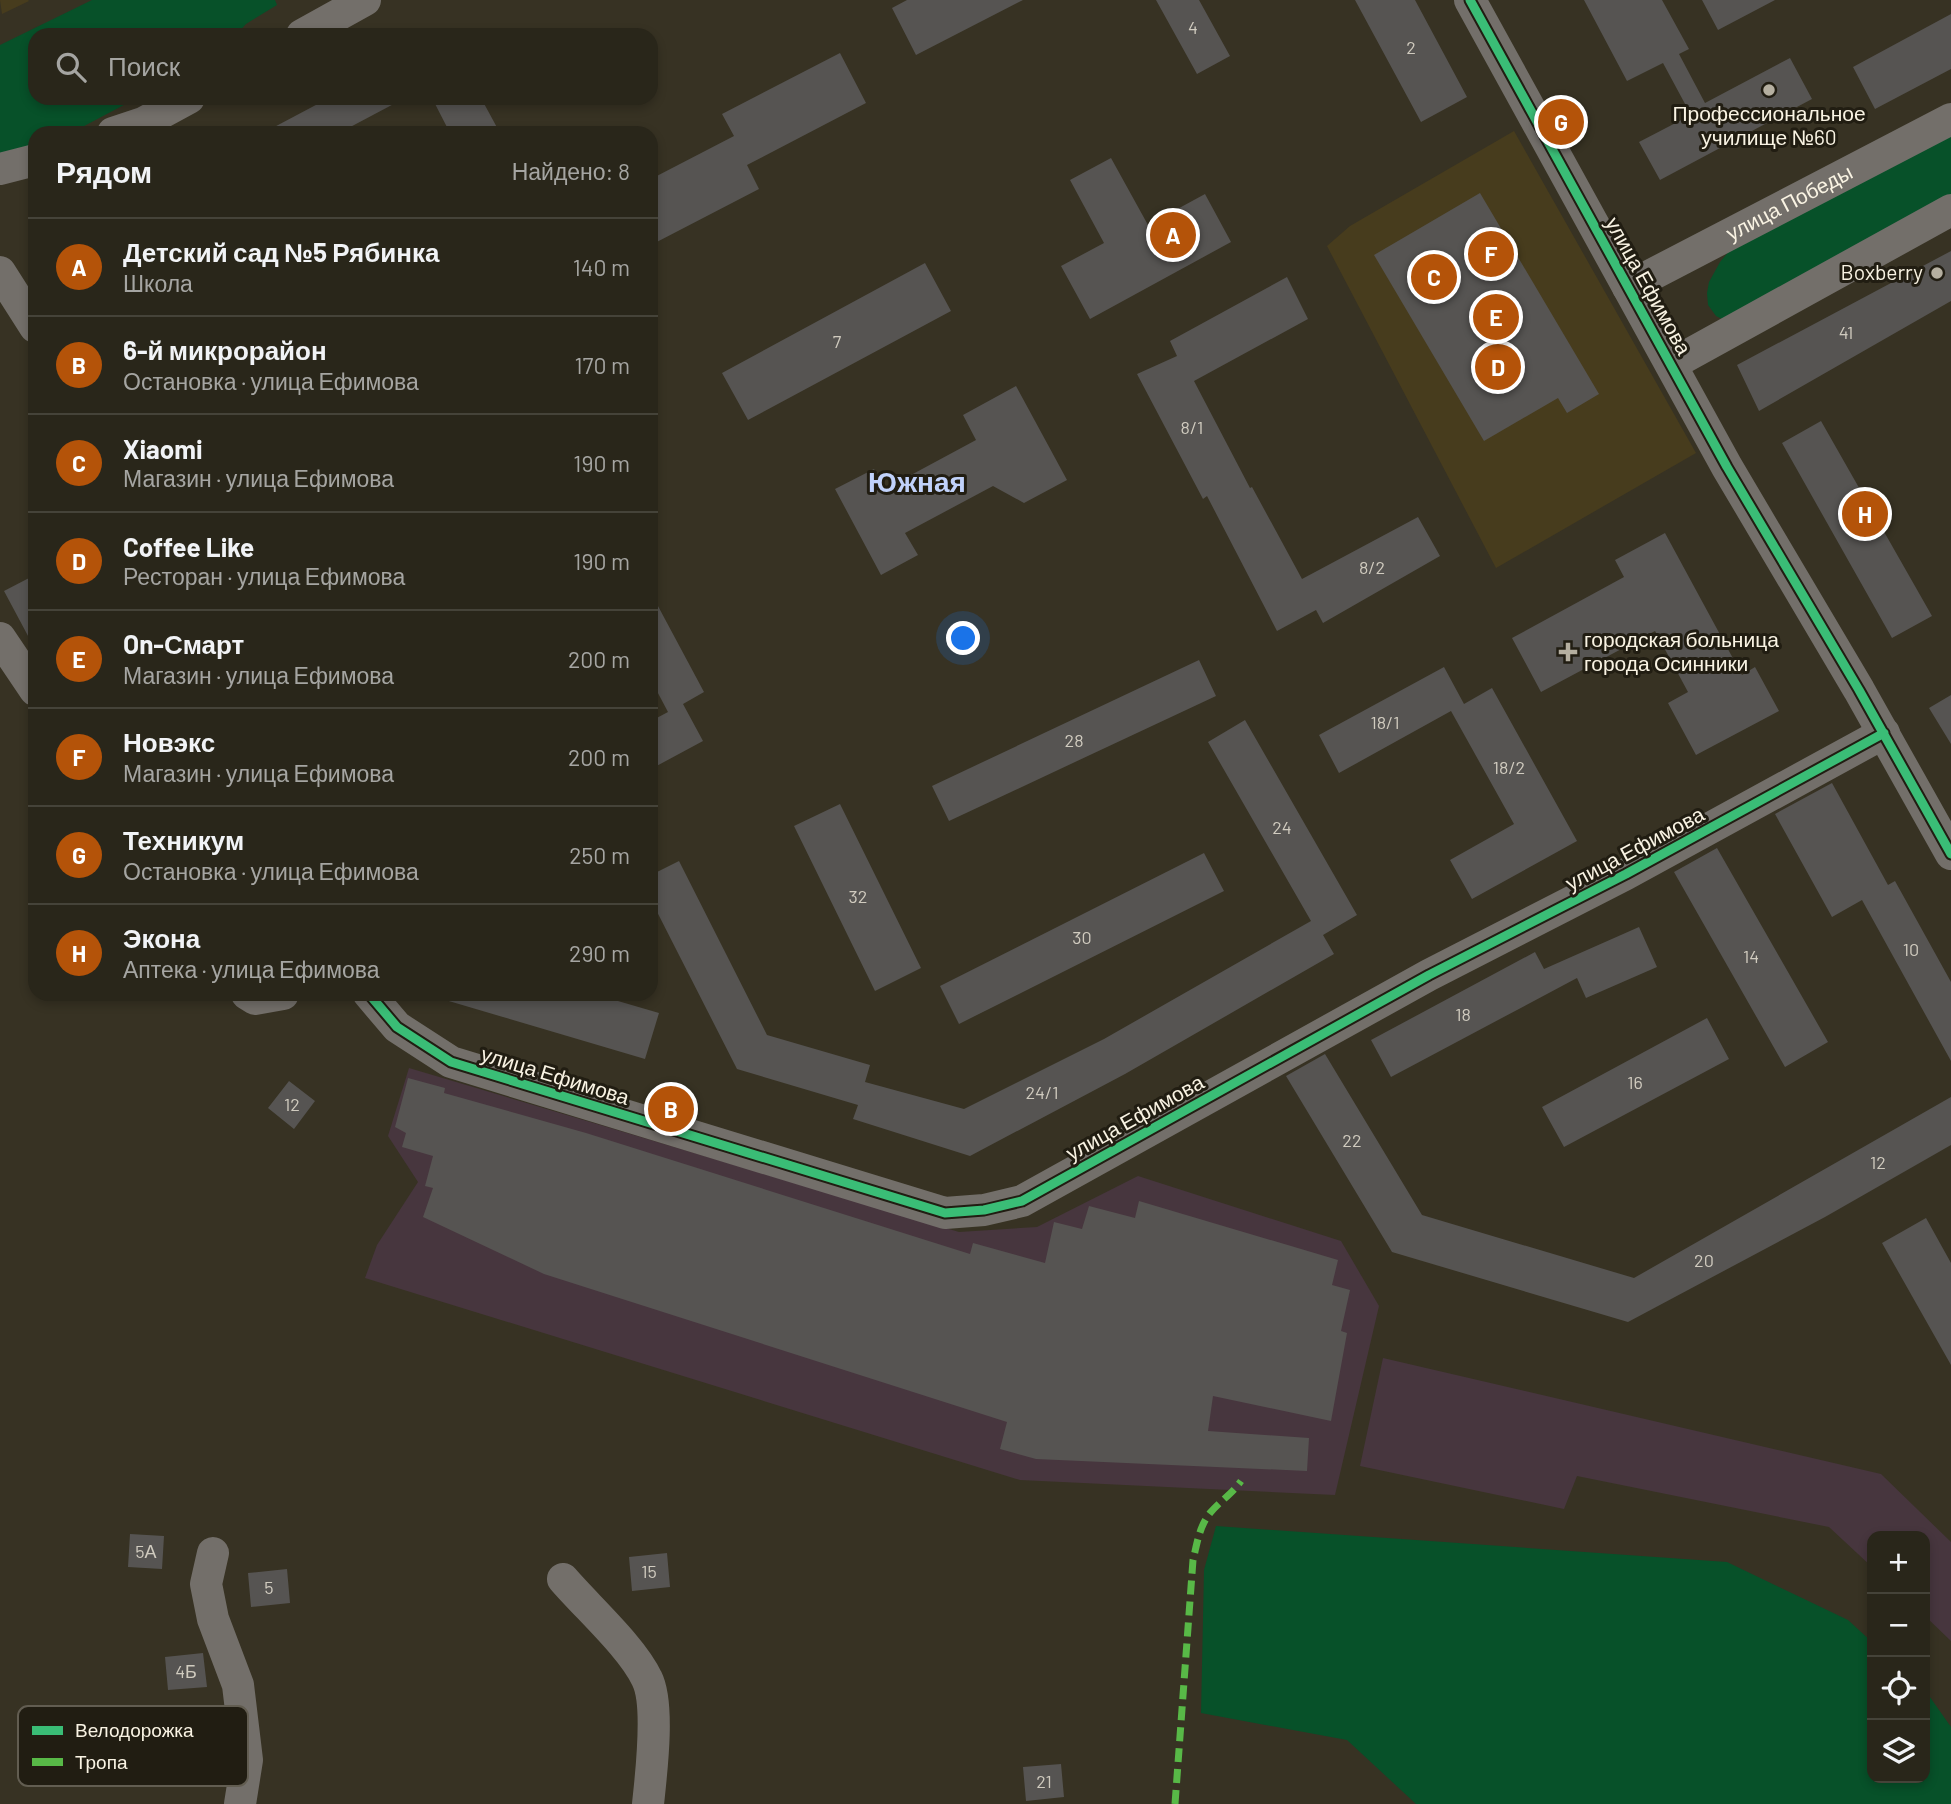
<!DOCTYPE html>
<html lang="ru">
<meta charset="utf-8">
<style>
:root{--surface:#29261a;--page:#312e23;--text:#f1f3f6;--muted:#a5a5a2;--line:#454339;--accent:#b45309}
body{margin:0;font-family:Barlow,sans-serif;background:var(--page);color:var(--text)}
.controls{position:absolute;right:21px;bottom:21px;display:grid;overflow:hidden;border-radius:14px;box-shadow:0 4px 10px #0003}
.controls button{width:63px;height:63px;display:grid;place-items:center;padding:0;border:0;border-bottom:2px solid var(--line);background:var(--surface);color:var(--text);font:35px sans-serif}
.you{position:absolute;left:964px;top:639px;width:24px;height:24px;margin:-18px;border:5px solid #fff;border-radius:50%;background:#1a73e8;box-shadow:0 0 0 10px #1a73e833}
.badge{display:grid;place-items:center;width:46px;height:46px;border-radius:50%;background:var(--accent);color:#fff;font-size:23px;font-weight:700}
.pin{position:absolute;translate:-50% -50%;border:4px solid #fff;box-shadow:0 2px 7px #0006}
.list{margin:0;padding:0;list-style:none}
h2{display:flex;justify-content:space-between;align-items:center;height:91px;margin:0;padding:0 28px;font-size:30px}
h2 small{font-size:23px;font-weight:400;color:var(--muted)}
.list li{display:grid;grid-template-columns:46px 1fr auto;gap:21px;align-items:center;box-sizing:border-box;height:98px;padding:0 28px;border-top:2px solid var(--line)}
.list b{display:block;font-size:26px;white-space:nowrap}
.list p{margin:0;font-size:23px;white-space:nowrap;color:var(--muted)}
.list em{font-size:23px;font-style:normal;color:var(--muted)}
.icon{flex:none;width:38px;height:38px;fill:none;stroke:currentColor;stroke-width:2;stroke-linecap:round;stroke-linejoin:round}
.map{position:relative;flex:none;width:1951px;height:1804px;overflow:hidden}
.search{position:absolute;background:var(--surface);box-shadow:0 4px 10px #0003;left:28px;top:28px;width:630px;height:77px;display:flex;align-items:center;gap:18px;box-sizing:border-box;padding:0 24px;border-radius:21px;color:var(--muted);font-size:26px}
.panel{position:absolute;background:var(--surface);box-shadow:0 4px 10px #0003;left:28px;top:126px;width:630px;height:875px;border-radius:21px}
.map>svg:first-child{display:block}
.built{fill:#473c1d}
.industrial{fill:#47363e}
.green{fill:#075129}
.building{fill:#565452}
.lines{fill:none;stroke-linecap:round;stroke-linejoin:round}
.minor{stroke:#736f6a;stroke-width:32}
.quiet{stroke:#58b947;stroke-width:7;stroke-dasharray:14 7;stroke-linecap:butt}
.cycleway-casing{stroke:#211d12;stroke-width:13}
.cycleway{stroke:#3abd76;stroke-width:9}
.poi-dot{fill:#b5afa0;stroke:#211d12;stroke-width:2.5}
.labels{text-anchor:middle;stroke-width:6;stroke-linejoin:round;paint-order:stroke}
.number-label{font-size:18px;fill:#d0cbbf}
.poi-label{font-size:21px;fill:#f9f3e3;stroke:#211d12}
.street-label{font-size:21px;fill:#f9f3e3;stroke:#211d12}
.district-label{font-size:28px;font-weight:bold;fill:#c1d2fb;stroke:#211d12}
.key{fill:#211d12;stroke:#625d51;stroke-width:2}
.key-label{font-size:19px;fill:#f9f3e3}
</style>
<div class="map">
<svg width="1951" height="1804" viewBox="0 0 1951 1804">
<rect width="100%" height="100%" fill="#373223"/>
<path class="built" d="M0,0H28L29,1L2,14Z
M1514,131L1696,453L1496,568L1327,246L1350,226Z"/>
<path class="industrial" d="M409,1068L959,1232L1037,1227L1138,1176L1341,1241L1379,1306L1335,1495L1020,1480L365,1278L377,1245L418,1182L388,1136Z
M1383,1358L1881,1474L1951,1542V1641L1925,1616V1536H1872V1567L1829,1527L1577,1476L1564,1509L1360,1466Z"/>
<path class="green" d="M92,0H275L277,5L246,24L236,35H35V98H137L71,133H35V149L0,159V45Z
M1951,130V199L1726,321L1716,316L1708,305L1707,293L1709,282L1720,262L1736,243Z
M1216,1526L1727,1562L1848,1620L1872,1642V1778H1925V1690L1951,1727V1804H1416L1347,1740L1201,1713L1204,1570Z"/>
<path class="building" d="M907,0H1023L916,55L892,8Z
M1156,0H1199L1230,56L1197,74Z
M1355,0H1415L1467,97L1421,122Z
M1584,0H1662L1689,49L1679,54L1705,103L1790,58L1812,99L1660,180L1639,142L1691,115L1663,63L1627,81Z
M1702,0H1775L1718,30Z
M1951,14V69L1875,109L1853,67Z
M840,53L866,103L747,165L759,189L651,245V179L734,136L722,114Z
M329,98H405L339,133H263Z
M432,98H481L500,133H450Z
M1111,158L1148,225L1205,194L1231,242L1090,319L1061,266L1104,243L1070,180Z
M1480,193L1599,394L1567,413L1558,398L1484,441L1374,255Z
M1951,251V301L1759,411L1737,365Z
M925,263L951,311L748,420L722,373Z
M1287,277L1308,319L1194,381L1250,488L1252,487L1302,579L1418,517L1440,556L1323,623L1316,610L1277,631L1207,496L1203,499L1137,374L1177,356L1170,341Z
M1016,386L1067,480L1024,503L993,486L905,533L918,555L881,575L835,489L874,469L885,489L976,440L963,415Z
M1821,421L1932,616L1892,638L1782,443Z
M1665,533L1742,675L1755,667L1779,711L1696,755L1668,703L1688,692L1655,631L1541,692L1512,638L1624,577L1615,560Z
M29,578L35,590V649L4,591Z
M651,593L704,692L683,704L703,741L651,769V721L668,712L651,680Z
M1199,660L1216,696L949,821L932,786Z
M1444,667L1464,704L1492,688L1577,841L1472,899L1450,860L1514,824L1451,711L1339,773L1319,735Z
M1951,695V744L1929,708Z
M1245,720L1357,915L1323,935L1334,954L1125,1074L970,1156L853,1119L858,1105L737,1069L651,900V875L679,861L767,1035L870,1065L865,1082L964,1109L1104,1039L1311,921L1208,742Z
M1832,783L1888,885L1895,881L1951,982V1061L1862,900L1832,917L1775,814Z
M840,804L921,968L875,991L794,826Z
M1717,848L1828,1042L1785,1067L1674,872Z
M1204,853L1224,891L959,1024L940,986Z
M1639,927L1657,967L1586,998L1577,978L1391,1077L1371,1040L1535,952L1544,969Z
M443,994H594L659,1013L645,1059L442,999Z
M1707,1018L1729,1059L1564,1147L1542,1107Z
M1325,1054L1422,1215L1634,1278L1951,1097V1145L1825,1217L1628,1322L1392,1252L1286,1076Z
M408,1078L445,1088L444,1093L586,1133L970,1254L973,1243L1045,1263L1054,1222L1082,1229L1089,1206L1135,1218L1139,1201L1338,1260L1332,1285L1350,1290L1341,1331L1347,1333L1331,1421L1213,1396L1208,1431L1309,1438L1307,1471L1036,1459L1000,1449L1007,1422L544,1274L423,1217L433,1188L425,1186L433,1156L402,1147L406,1133L395,1127Z
M289,1081L315,1101L294,1129L268,1108Z
M1926,1218L1951,1263V1365L1882,1243Z
M130,1534L164,1536L162,1569L128,1567Z
M667,1553L670,1587L632,1591L629,1557Z
M287,1569L290,1603L251,1607L248,1573Z
M203,1653L207,1687L168,1690L165,1657Z
M1061,1764L1064,1797L1026,1801L1023,1767Z"/>
<g class="lines">
<g class="minor">
<path d="M1470,0L1727,467L1859,690L1951,854"/>
<path d="M302,35L365,0"/>
<path d="M113,133L143,123L189,98"/>
<path d="M0,169L35,160"/>
<path d="M0,272L35,327"/>
<path id="s1" d="M1628,287L1951,119"/>
<path d="M1672,364L1951,210"/>
<path d="M0,638L35,690"/>
<path d="M247,994L255,999L283,994"/>
<path d="M369,994L397,1027L451,1062L945,1213L984,1210L1022,1201L1429,975L1626,874L1884,733"/>
<path d="M213,1553L206,1584L213,1619L238,1685L247,1760L240,1804"/>
<path d="M563,1579C587,1607 632,1647 647,1679C660,1705 651,1775 648,1804"/>
</g>
<path class="quiet" d="M1175,1804L1193,1560C1197,1544 1199,1527 1210,1513C1219,1502 1232,1494 1241,1481"/>
<defs>
<path id="cycleway" d="M1470,0L1727,467L1859,690L1951,854
M369,994L397,1027L451,1062L945,1213L984,1210L1022,1201L1429,975L1626,874L1884,733"/>
</defs>
<use href="#cycleway" class="cycleway-casing"/>
<use href="#cycleway" class="cycleway"/>
</g>
<g class="poi-dot">
<circle cx="1769" cy="90" r="7"/>
<circle cx="1937" cy="273" r="7"/>
<path d="M1564.5 641.5h7v7h7v7h-7v7h-7v-7h-7v-7h7z"/>
</g>
<g class="labels">
<g class="number-label">
<text x="1193" y="34">4</text>
<text x="1411" y="54">2</text>
<text x="1846" y="339">41</text>
<text x="837" y="348">7</text>
<text x="1192" y="434">8/1</text>
<text x="1372" y="574">8/2</text>
<text x="1385" y="729">18/1</text>
<text x="1074" y="747">28</text>
<text x="1509" y="774">18/2</text>
<text x="1282" y="834">24</text>
<text x="858" y="903">32</text>
<text x="1082" y="944">30</text>
<text x="1911" y="956">10</text>
<text x="1751" y="963">14</text>
<text x="1463" y="1021">18</text>
<text x="1635" y="1089">16</text>
<text x="1042" y="1099">24/1</text>
<text x="292" y="1111">12</text>
<text x="1352" y="1147">22</text>
<text x="1878" y="1169">12</text>
<text x="1704" y="1267">20</text>
<text x="146" y="1558">5А</text>
<text x="649" y="1578">15</text>
<text x="269" y="1594">5</text>
<text x="186" y="1678">4Б</text>
<text x="1044" y="1788">21</text>
</g>
<g class="poi-label">
<text x="1769" y="121">Профессиональное<tspan x="1769" dy="24">училище №60</tspan></text>
<text x="1923" y="280" text-anchor="end">Boxberry</text>
<text x="1584" y="647" text-anchor="start">городская больница<tspan x="1584" dy="24">города Осинники</tspan></text>
</g>
<g class="street-label">
<text dy="7" stroke="none"><textPath href="#s1" startOffset="182">улица Победы</textPath></text>
<text transform="translate(1648 286) rotate(61)" y="7">улица Ефимова</text>
<text transform="translate(1635 849) rotate(-28)" y="7">улица Ефимова</text>
<text transform="translate(555 1076) rotate(17)" y="7">улица Ефимова</text>
<text transform="translate(1135 1118) rotate(-29)" y="7">улица Ефимова</text>
</g>
<g class="district-label">
<text x="917" y="492">Южная</text>
</g>
</g>
<rect x="18" y="1706" width="230" height="80" rx="10" class="key"/>
<rect x="32" y="1726" width="31" height="9" fill="#3abd76"/>
<rect x="32" y="1758" width="31" height="8" fill="#58b947"/>
<g class="key-label">
<text x="75" y="1737">Велодорожка</text>
<text x="75" y="1769">Тропа</text>
</g>
</svg>
<div class="controls">
<button>+</button>
<button>−</button>
<button><svg class="icon" aria-label="locate" viewBox="0 0 24 24"><circle cx="12" cy="12" r="6"/><path d="M12 2v4M12 18v4M2 12h4M18 12h4"/></svg></button>
<button><svg class="icon" aria-label="layers" viewBox="0 0 24 24"><path d="M12 4l9 5-9 5-9-5zM3 14l9 5 9-5"/></svg></button>
</div>
<div class="you"></div>
<div class="pin badge" style="left:1173px;top:235px">A</div>
<div class="pin badge" style="left:671px;top:1109px">B</div>
<div class="pin badge" style="left:1434px;top:277px">C</div>
<div class="pin badge" style="left:1498px;top:367px">D</div>
<div class="pin badge" style="left:1496px;top:317px">E</div>
<div class="pin badge" style="left:1491px;top:254px">F</div>
<div class="pin badge" style="left:1561px;top:122px">G</div>
<div class="pin badge" style="left:1865px;top:514px">H</div>
<div class="search"><svg class="icon" aria-label="search" viewBox="0 0 24 24"><circle cx="10" cy="10" r="6"/><path d="M15 15l6 6"/></svg>Поиск</div>
<section class="panel">
<h2>Рядом<small>Найдено: 8</small></h2>
<ul class="list">
<li><span class="badge">A</span><div><b>Детский сад №5 Рябинка</b><p>Школа</p></div><em>140 m</em></li>
<li><span class="badge">B</span><div><b>6-й микрорайон</b><p>Остановка · улица Ефимова</p></div><em>170 m</em></li>
<li><span class="badge">C</span><div><b>Xiaomi</b><p>Магазин · улица Ефимова</p></div><em>190 m</em></li>
<li><span class="badge">D</span><div><b>Coffee Like</b><p>Ресторан · улица Ефимова</p></div><em>190 m</em></li>
<li><span class="badge">E</span><div><b>On-Смарт</b><p>Магазин · улица Ефимова</p></div><em>200 m</em></li>
<li><span class="badge">F</span><div><b>Новэкс</b><p>Магазин · улица Ефимова</p></div><em>200 m</em></li>
<li><span class="badge">G</span><div><b>Техникум</b><p>Остановка · улица Ефимова</p></div><em>250 m</em></li>
<li><span class="badge">H</span><div><b>Экона</b><p>Аптека · улица Ефимова</p></div><em>290 m</em></li>
</ul>
</section>
</div>
